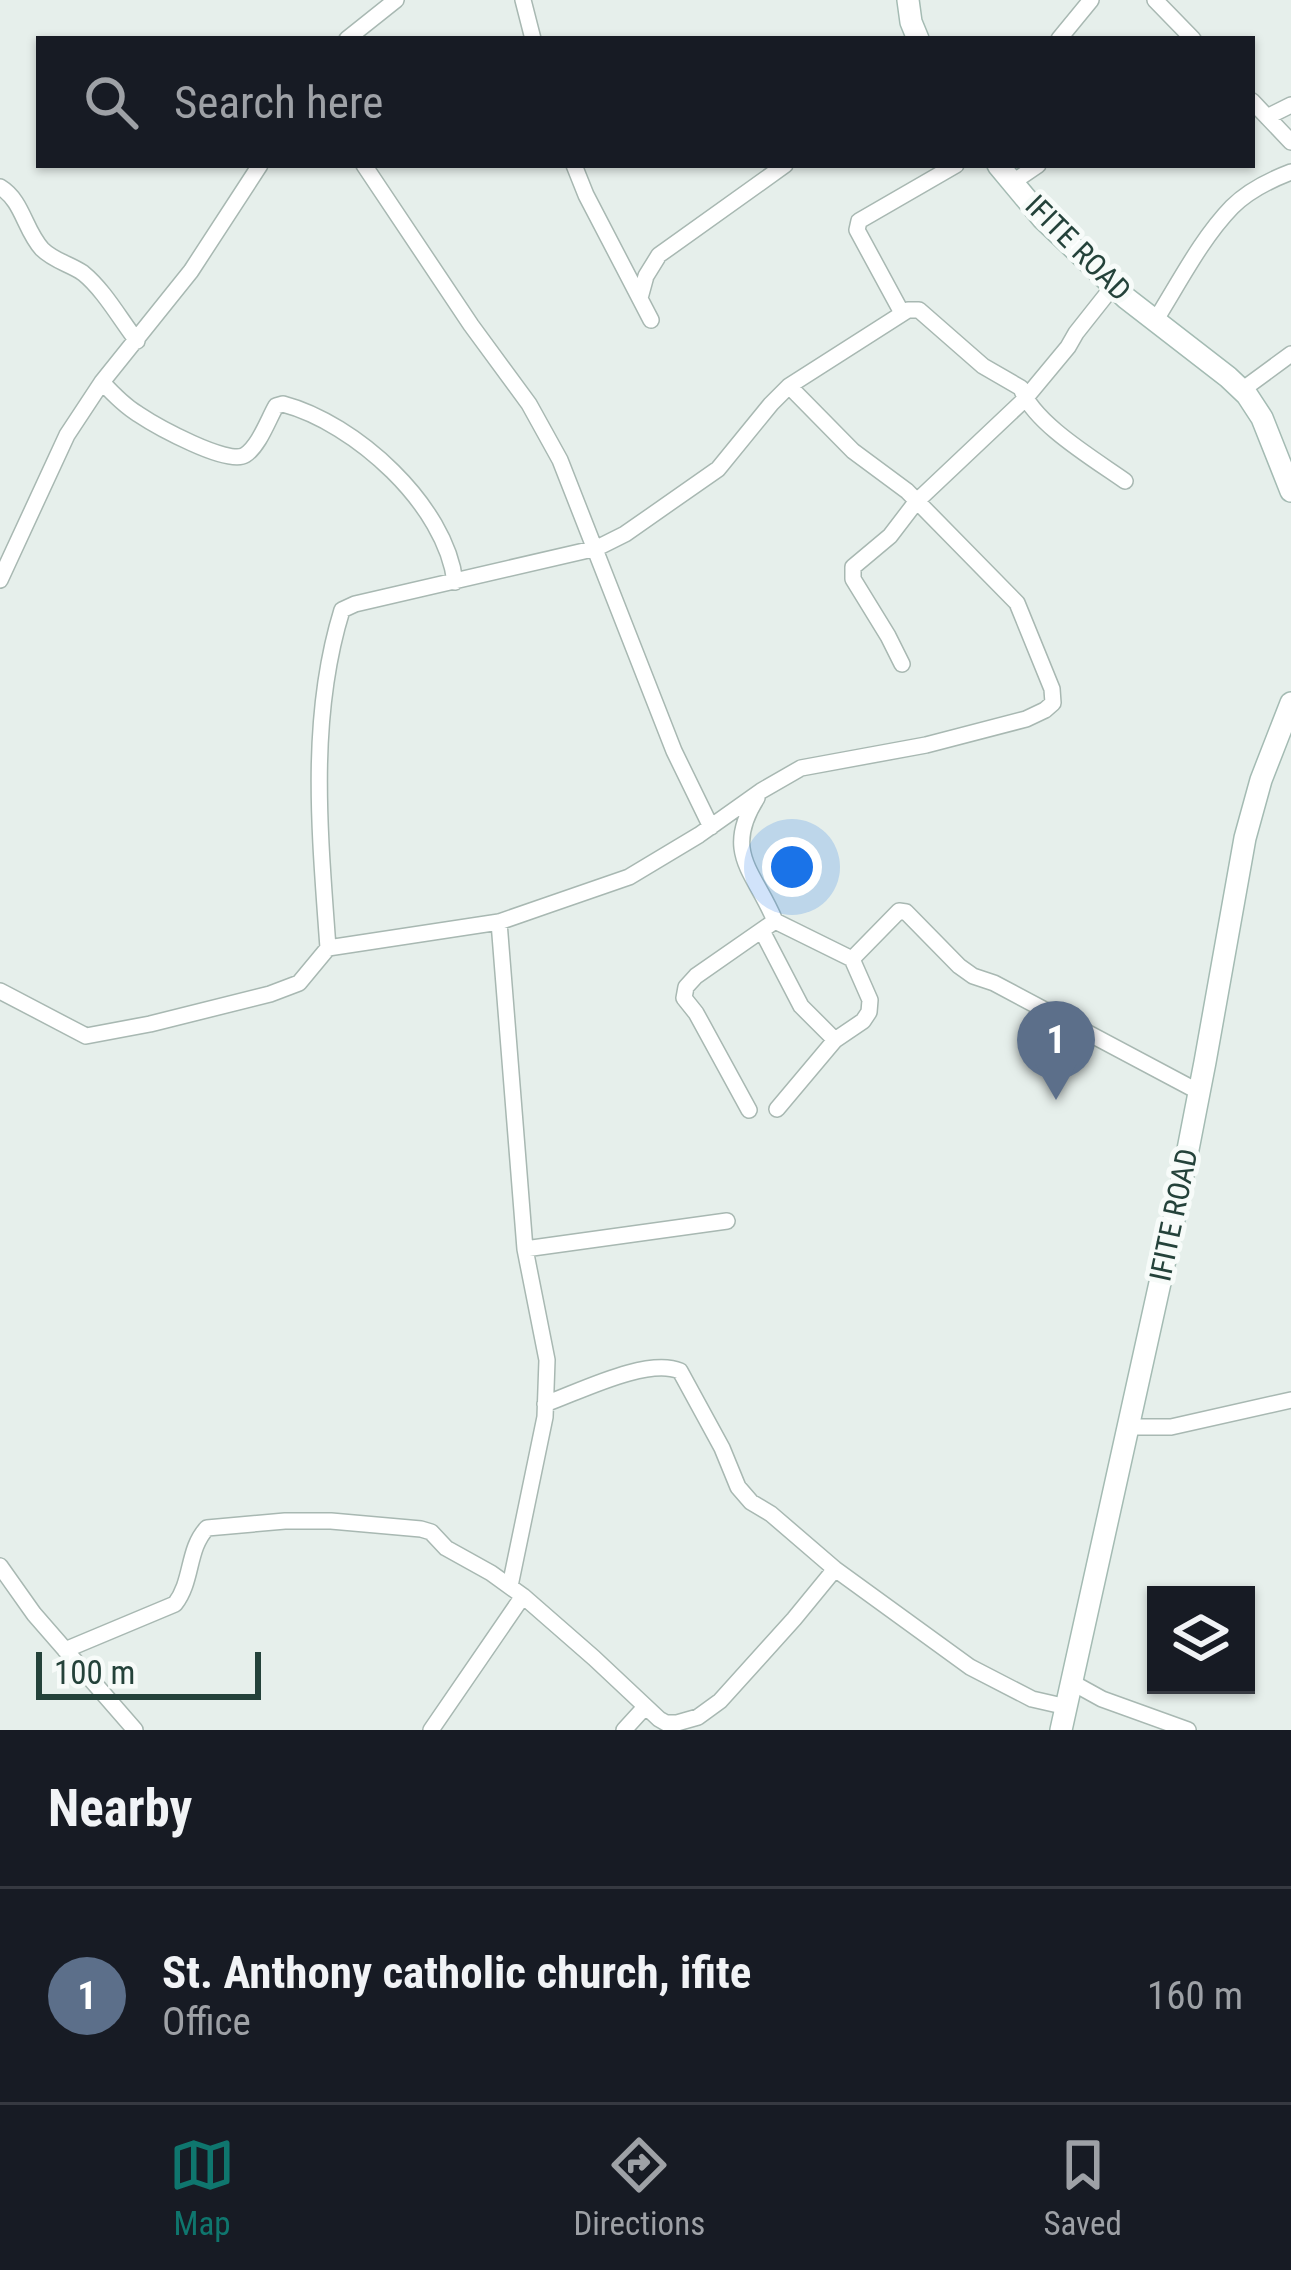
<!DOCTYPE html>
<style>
:root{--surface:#171b24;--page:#20242c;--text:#f1f3f6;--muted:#9ea1a6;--line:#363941;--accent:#0f766e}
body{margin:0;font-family:"Roboto Condensed",sans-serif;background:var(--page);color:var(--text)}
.controls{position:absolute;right:36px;bottom:36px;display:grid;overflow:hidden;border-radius:0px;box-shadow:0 3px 9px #0004}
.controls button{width:108px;height:108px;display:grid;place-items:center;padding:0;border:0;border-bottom:3px solid var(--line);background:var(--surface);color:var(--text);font:60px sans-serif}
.scale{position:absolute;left:36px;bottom:30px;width:225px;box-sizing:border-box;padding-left:12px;border:6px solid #24423a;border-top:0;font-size:33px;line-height:42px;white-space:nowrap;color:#24423a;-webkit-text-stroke:9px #f7fbf9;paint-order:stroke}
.you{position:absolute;left:792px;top:867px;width:42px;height:42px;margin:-30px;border:9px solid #fff;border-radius:50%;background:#1a73e8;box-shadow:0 0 0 18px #1a73e833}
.badge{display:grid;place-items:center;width:78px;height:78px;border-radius:50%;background:var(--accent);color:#fff;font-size:39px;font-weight:700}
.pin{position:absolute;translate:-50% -99px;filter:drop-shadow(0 3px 6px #0008)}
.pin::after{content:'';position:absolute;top:63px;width:42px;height:36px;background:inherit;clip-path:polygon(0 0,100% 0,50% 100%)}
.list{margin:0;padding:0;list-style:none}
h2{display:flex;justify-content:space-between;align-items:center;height:156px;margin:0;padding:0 48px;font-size:51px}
h2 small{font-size:39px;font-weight:400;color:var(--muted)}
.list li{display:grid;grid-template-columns:78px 1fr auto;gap:36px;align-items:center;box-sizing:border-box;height:216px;padding:0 48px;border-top:3px solid var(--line)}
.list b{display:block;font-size:45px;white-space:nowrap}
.list p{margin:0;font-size:39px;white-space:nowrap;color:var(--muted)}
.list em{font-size:39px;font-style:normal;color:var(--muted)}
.icon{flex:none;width:66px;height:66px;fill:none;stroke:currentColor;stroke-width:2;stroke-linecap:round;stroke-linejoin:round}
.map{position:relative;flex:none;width:1291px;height:1730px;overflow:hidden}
.search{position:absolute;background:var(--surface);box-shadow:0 3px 9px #0004;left:36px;right:36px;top:36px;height:132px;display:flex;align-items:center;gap:30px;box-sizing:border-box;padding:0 42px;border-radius:0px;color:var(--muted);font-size:45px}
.sheet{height:372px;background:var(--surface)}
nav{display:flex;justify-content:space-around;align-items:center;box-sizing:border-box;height:168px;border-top:3px solid var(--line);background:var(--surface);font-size:33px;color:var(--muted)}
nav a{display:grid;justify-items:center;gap:6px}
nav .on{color:var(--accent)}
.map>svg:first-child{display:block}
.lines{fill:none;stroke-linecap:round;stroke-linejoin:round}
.street-casing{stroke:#a8b8b2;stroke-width:18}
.secondary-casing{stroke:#a4bbb3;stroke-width:24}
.street{stroke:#fff;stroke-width:15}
.secondary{stroke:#fff;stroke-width:21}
.labels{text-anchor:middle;stroke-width:10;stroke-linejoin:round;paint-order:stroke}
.street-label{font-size:30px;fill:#24423a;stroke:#f7fbf9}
</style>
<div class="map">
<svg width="1291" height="1730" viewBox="0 0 1291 1730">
<rect width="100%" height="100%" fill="#e6efeb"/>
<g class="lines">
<defs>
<path id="street" d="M523,0L533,39
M1155,0L1193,39
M347,39L396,0
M1059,39L1091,0
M1252,101L1291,142
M1267,117L1291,105
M364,165L471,325L529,404L560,460L674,751L711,827
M574,165L586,195L651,320
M1013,182L1038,165
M0,187C23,201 24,229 42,249C54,261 70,264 83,273C104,290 120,319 137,341
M640,298L646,276L659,255L785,165
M902,313L857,230L859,221L956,165
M1155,321C1179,283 1201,239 1232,207C1248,191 1270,180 1291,172
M102,382C113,394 125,406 138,414C156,426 228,466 245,455C259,446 268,420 276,406L283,404C355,423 446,505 455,582
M1242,390L1291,354
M0,580L67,435L102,382L191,271L260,165
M902,664L888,636L853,579V567L890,536L916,502L1024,400L1068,347L1076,333L1114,285
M775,921L852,959
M499,922L525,1249L547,1360L545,1417L510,1586
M762,931L801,1006L835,1040
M328,948L499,922L548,905L629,877L699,835L761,791L801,768L926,745L1026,719L1045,710L1053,703L1052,689L1017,603L907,491L853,451L789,386
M0,991L86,1036L150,1024L270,994L299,983L328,948C320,835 308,720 342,610L355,604L597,548L625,534L718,469L771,404L789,386L908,310H919L983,366L1021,388C1033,423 1094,459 1125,481
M777,1109L835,1040L863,1021L869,1012L870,1000L852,959L899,911L906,912L959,966L973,976L994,983L1199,1092
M749,1110L696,1013L684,998L686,987L696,976L775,921C755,872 722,853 757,798
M525,1249L727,1221
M545,1404C579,1392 647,1357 680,1371L722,1448L738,1487L751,1502L771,1514L835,1569L970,1667L1032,1699L1067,1707
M1129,1427H1171L1291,1400
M0,1566L34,1614L135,1730
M65,1650L175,1604C193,1581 187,1549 207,1528L285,1521H331L421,1529L431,1532L446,1548L491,1573L523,1596L594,1658L659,1719L666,1723H677L698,1717L720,1701L794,1619L835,1569
M1073,1683L1102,1699L1188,1730
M431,1730L523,1596
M624,1730L645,1707"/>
<path id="secondary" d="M908,0L911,22L918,39
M998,165L1043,219L1126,298L1228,377L1247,395L1262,418L1291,491
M1061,1730L1177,1206L1205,1062L1245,838L1261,780L1291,703"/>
</defs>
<use href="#street" class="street-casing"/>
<use href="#secondary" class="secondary-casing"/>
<use href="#street" class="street"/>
<use href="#secondary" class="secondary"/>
</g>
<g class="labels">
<g class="street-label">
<text transform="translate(1078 248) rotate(45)" y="10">IFITE ROAD</text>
<text transform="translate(1174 1215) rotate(-78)" y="10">IFITE ROAD</text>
</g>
</g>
</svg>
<div class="controls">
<button><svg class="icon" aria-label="layers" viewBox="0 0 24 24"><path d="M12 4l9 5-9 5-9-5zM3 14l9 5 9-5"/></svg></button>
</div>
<div class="scale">100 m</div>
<div class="you"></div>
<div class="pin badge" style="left:1056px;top:1100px;background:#5c6f8a">1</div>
<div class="search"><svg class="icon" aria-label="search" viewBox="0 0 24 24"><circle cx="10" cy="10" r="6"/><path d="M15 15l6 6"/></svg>Search here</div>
</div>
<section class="sheet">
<h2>Nearby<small></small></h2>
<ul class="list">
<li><span class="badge" style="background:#5c6f8a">1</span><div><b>St. Anthony catholic church, ifite</b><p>Office</p></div><em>160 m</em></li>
</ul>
</section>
<nav>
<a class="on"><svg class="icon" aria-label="map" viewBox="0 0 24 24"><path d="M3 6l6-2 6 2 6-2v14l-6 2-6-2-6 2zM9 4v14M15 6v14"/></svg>Map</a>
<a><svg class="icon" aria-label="directions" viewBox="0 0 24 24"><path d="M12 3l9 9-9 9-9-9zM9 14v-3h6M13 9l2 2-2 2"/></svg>Directions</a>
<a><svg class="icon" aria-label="saved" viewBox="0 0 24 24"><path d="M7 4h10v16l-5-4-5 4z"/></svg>Saved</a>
</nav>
